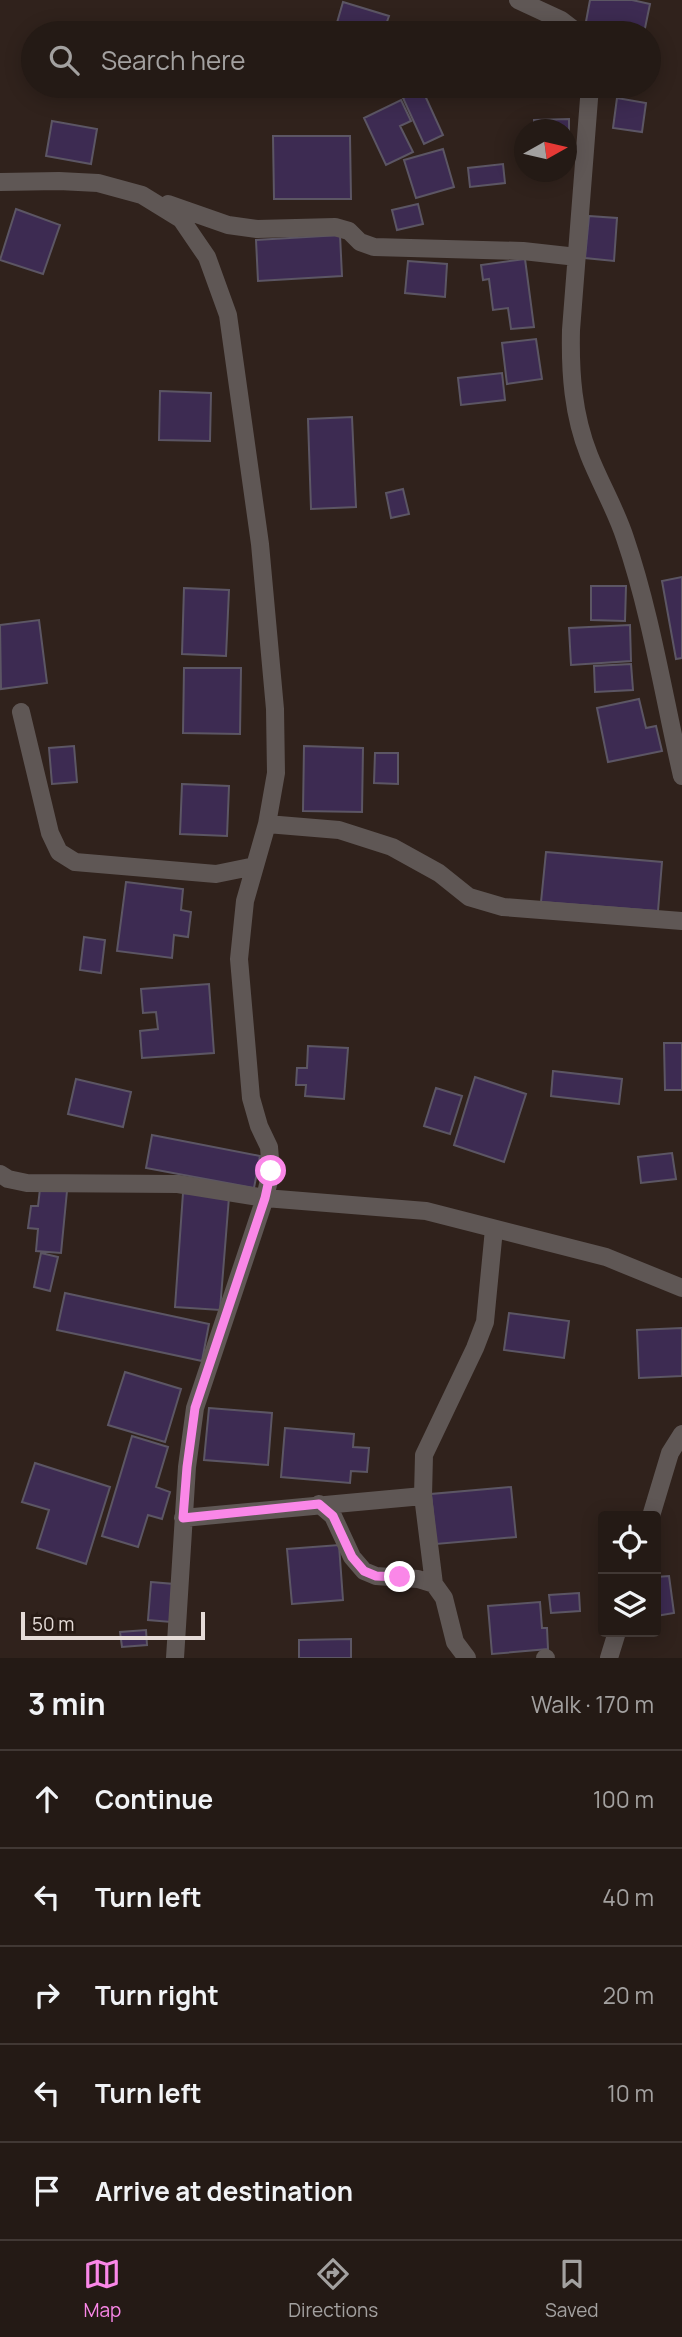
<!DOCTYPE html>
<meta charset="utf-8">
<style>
:root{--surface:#241a15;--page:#302722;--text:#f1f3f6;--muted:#a3a1a0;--line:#413834;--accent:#fa87e8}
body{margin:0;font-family:Manrope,sans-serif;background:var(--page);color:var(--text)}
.controls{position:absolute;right:21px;bottom:21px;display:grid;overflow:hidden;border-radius:7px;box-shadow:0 4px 18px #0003}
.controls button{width:63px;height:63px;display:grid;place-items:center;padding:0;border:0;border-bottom:2px solid var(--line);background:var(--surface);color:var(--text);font:35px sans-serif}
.compass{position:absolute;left:514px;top:119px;width:63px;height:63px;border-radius:50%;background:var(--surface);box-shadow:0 4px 18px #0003;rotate:82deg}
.scale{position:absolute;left:21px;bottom:18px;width:184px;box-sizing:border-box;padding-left:7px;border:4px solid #e5dbd7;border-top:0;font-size:19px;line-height:24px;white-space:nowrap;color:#e5dbd7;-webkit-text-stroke:5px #261913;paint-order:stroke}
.stop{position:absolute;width:21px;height:21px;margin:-16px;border:5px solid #fa87e8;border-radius:50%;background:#fff}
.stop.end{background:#fa87e8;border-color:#fff;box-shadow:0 2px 7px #0008}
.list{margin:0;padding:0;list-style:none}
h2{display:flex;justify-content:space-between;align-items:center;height:91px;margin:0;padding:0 28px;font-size:30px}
h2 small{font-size:23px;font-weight:400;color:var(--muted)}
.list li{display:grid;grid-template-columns:46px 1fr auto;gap:21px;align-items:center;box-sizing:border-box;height:98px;padding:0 28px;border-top:2px solid var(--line)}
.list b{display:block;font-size:26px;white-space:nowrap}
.list em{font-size:23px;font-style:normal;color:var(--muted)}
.icon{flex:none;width:38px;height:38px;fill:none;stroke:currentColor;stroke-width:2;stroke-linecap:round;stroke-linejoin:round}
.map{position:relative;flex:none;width:682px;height:1658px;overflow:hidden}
.search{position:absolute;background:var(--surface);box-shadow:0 4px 18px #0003;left:21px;right:21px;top:21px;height:77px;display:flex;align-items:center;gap:18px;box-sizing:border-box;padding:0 24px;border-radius:38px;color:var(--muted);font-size:26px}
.sheet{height:581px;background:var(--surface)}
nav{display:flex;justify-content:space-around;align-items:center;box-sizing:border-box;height:98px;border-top:2px solid var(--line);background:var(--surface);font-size:19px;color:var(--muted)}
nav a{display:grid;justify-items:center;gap:4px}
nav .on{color:var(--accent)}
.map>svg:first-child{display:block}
.building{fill:#3d2b52;stroke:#5c5664;stroke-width:2}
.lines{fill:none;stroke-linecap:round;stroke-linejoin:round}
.street{stroke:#5f5755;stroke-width:18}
.route{stroke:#fa87e8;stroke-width:9}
</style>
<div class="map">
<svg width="682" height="1658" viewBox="0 0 682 1658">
<rect width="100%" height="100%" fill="#30221c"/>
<path class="building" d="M590,0H632L650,4L644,33H615L585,27Z
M343,2L389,16L383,33H334Z
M422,89L443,135L424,144L403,98Z
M617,98L646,103L642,132L613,128Z
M401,100L411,121L400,126L413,152L386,165L364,118Z
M569,119V159H566V130H534V120Z
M52,121L97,129L91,164L46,156Z
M273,136H350L351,199H274Z
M443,149L454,187L416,198L404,160Z
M503,164L505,183L470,187L468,168Z
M418,204L423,224L397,230L392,210Z
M16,209L60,225L43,274L0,260Z
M589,216L617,218L614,261L585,258Z
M340,235L342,276L258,281L256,240Z
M525,259L534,327L511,329L508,308L493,310L489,279L483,280L481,265Z
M408,261L447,264L445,297L405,293Z
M536,339L542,379L507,384L502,343Z
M502,373L505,400L461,405L458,378Z
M160,391L211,393L210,441L159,440Z
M352,417L356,507L311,509L308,419Z
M403,489L409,514L391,518L386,493Z
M682,577V658L676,659L662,581Z
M591,586H626L625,621L591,620Z
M184,588L229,590L226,656L182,654Z
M39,620L47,683L1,689L0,625Z
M630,625L631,661L571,665L569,628Z
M631,664L633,690L595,692L594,666Z
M184,668H241L240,734L183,733Z
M639,699L646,728L656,726L662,751L608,762L597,708Z
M74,746L77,782L52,784L49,748Z
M304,746L363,748L362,812L303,811Z
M375,753H398V784L374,783Z
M182,784L229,786L227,836L180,834Z
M546,852L662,862L658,911L541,902Z
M126,882L183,889L181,910L191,912L188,937L174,935L172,958L117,951Z
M84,937L105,940L101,973L80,970Z
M209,984L214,1053L142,1058L140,1031L158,1029L156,1012L143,1013L141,989Z
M664,1043H682V1090H665Z
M308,1046L348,1048L344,1099L305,1096L306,1085H296L297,1068H307Z
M553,1071L622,1079L619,1104L551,1096Z
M475,1077L526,1094L504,1162L454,1145Z
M76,1079L131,1092L123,1127L68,1114Z
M436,1088L462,1096L450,1134L424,1126Z
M152,1135L260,1156L254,1188L146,1168Z
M672,1153L676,1179L641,1183L638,1157Z
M40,1189L67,1191L61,1253L36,1251L38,1229L28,1228L31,1206H38Z
M183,1193L229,1197L220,1310L175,1307Z
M41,1253L58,1257L50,1291L34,1287Z
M65,1293L209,1324L202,1361L57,1330Z
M509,1313L569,1321L564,1358L504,1350Z
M682,1328V1376L639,1378L637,1330Z
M125,1372L181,1389L165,1442L108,1425Z
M209,1408L272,1413L268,1465L204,1460Z
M285,1428L354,1434L353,1447L369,1448L367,1472L351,1471L350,1483L281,1477Z
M132,1436L168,1447L156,1487L170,1492L162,1519L148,1515L138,1547L102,1536Z
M35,1463L110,1487L86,1564L37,1548L49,1510L22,1502Z
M511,1487L516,1537L436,1544L431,1494Z
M339,1545L343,1600L292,1604L287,1549Z
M669,1576L674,1613L656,1616V1577Z
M151,1582L174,1584L171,1622L148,1620Z
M579,1593L580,1611L551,1613L549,1595Z
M540,1602L542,1628H547L548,1649L492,1654L488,1606Z
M146,1630L147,1645L122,1647L120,1632Z
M351,1639V1658H299V1640Z"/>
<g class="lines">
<path class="street" d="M518,0L561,20L578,33
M590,86L571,330C570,373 573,415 589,455C600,483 616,510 625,538C651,614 664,698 682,776
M0,182L59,181L98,183L142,195L181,219L207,257L228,315L260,544L275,709L276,773L267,824L245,901L239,959L251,1098L259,1126L269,1147L271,1171L265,1198L195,1408L187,1467L175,1658
M168,204L228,225L257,229L335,227L349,231L360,242L374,247L523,251L577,257
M21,712L50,833L59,852L75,862L216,874L255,866
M267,824L339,830L392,847L439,873L469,897L503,907L682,921
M0,1174L8,1179L27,1183L178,1184L265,1198L426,1211L606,1257L682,1288
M319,1504L333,1516L352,1557L364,1571L376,1576L418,1579L434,1584L444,1598L455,1642L467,1658
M651,1516L670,1453L682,1434
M183,1518L423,1496
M434,1584L423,1496L424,1455L475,1348L485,1322L494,1229
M545,1658H546
M609,1658L617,1632"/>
</g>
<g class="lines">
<path class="route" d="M271,1171L265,1198L195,1408L187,1467L183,1518L319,1504L333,1516L352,1557L364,1571L376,1576L400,1577"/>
</g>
</svg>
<div class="controls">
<button><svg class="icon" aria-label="locate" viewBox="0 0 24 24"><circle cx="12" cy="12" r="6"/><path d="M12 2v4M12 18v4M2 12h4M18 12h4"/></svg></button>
<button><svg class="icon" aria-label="layers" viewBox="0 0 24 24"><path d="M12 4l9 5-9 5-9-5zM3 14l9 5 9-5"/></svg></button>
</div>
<svg class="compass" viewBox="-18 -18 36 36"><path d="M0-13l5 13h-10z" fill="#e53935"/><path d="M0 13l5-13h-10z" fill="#a3a1a0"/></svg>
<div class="scale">50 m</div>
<div class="stop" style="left:271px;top:1171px"></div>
<div class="stop end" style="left:400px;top:1577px"></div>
<div class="search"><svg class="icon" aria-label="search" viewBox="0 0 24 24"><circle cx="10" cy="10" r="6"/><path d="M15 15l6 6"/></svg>Search here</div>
</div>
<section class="sheet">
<h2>3 min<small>Walk · 170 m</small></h2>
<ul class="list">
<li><svg class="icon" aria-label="ahead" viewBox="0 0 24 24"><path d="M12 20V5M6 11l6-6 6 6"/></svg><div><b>Continue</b></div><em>100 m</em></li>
<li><svg class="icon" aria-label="left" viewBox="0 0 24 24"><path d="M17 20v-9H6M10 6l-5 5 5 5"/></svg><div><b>Turn left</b></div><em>40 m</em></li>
<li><svg class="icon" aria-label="right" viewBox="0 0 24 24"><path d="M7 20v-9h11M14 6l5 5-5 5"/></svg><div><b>Turn right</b></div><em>20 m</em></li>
<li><svg class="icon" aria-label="left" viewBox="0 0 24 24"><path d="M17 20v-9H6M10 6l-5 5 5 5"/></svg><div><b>Turn left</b></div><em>10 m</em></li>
<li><svg class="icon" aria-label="arrive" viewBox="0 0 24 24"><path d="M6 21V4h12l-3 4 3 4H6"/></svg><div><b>Arrive at destination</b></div></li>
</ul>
</section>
<nav>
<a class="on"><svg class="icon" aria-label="map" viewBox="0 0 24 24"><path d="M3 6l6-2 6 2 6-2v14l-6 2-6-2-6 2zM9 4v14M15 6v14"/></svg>Map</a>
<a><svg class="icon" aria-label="directions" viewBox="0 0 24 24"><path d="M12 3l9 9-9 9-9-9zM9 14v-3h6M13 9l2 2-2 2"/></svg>Directions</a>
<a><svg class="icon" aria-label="saved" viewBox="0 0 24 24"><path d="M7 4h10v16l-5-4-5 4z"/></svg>Saved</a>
</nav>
